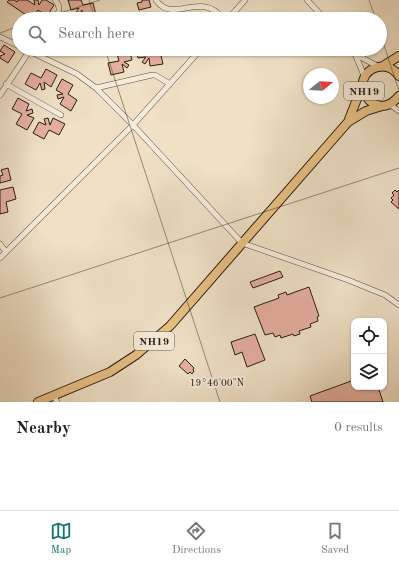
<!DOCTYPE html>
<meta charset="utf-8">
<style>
:root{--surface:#fff;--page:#f6f6f6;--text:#202124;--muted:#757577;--line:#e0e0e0;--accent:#0f766e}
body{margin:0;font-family:"Old Standard TT",serif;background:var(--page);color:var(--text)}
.controls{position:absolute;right:12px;bottom:12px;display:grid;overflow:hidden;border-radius:8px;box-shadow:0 1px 3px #0004}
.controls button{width:36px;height:36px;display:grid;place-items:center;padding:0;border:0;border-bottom:1px solid var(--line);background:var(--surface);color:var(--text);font:20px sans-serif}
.compass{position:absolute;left:303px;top:68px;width:36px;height:36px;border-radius:50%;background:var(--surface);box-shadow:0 1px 3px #0004;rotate:72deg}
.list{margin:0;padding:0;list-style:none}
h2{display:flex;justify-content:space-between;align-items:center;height:52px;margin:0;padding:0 16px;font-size:17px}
h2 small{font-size:13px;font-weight:400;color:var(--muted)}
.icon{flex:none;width:22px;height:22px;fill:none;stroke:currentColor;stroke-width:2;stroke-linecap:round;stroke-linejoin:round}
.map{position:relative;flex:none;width:399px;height:402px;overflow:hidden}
.search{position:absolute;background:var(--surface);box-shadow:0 1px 3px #0004;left:12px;right:12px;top:12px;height:44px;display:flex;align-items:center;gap:10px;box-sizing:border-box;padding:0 14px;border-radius:22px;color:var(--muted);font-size:15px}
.sheet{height:108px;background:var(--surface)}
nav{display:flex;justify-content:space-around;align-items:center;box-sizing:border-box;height:56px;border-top:1px solid var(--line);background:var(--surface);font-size:11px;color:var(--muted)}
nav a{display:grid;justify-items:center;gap:2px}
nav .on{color:var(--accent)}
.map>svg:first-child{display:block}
.building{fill:#e5afa0;stroke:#261d13}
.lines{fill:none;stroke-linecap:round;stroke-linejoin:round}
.minor-casing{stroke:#584e40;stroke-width:6}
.highway-casing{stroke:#261d13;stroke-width:10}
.minor{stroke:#f5ebda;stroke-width:5}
.highway{stroke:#e8c083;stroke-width:8}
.ticks{fill:none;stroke:#261d13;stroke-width:1;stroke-opacity:0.45}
.labels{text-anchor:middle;stroke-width:4;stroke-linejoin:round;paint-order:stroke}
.shield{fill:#f5ebda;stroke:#645b4f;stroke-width:1}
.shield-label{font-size:11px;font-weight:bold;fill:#261d13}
.ticks-label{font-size:10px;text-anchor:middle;fill:#261d13;stroke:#f5ebda;stroke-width:4;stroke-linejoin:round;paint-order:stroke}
</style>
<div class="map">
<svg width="399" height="402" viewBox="0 0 399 402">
<rect width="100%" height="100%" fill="#efe0c6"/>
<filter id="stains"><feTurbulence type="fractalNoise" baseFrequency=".005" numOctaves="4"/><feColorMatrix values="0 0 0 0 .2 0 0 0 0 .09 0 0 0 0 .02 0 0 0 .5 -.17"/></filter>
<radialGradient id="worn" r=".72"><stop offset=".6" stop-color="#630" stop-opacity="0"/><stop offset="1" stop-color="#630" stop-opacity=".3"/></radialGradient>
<path class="building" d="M9,0H14L17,2L18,0H27L35,5L34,0H38L39,5L42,0H46L54,5L47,16L38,10L32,19L7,2Z
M68,0H81L83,5L93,3L96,15L83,18L82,10L78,16L75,14L79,8L71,10Z
M142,0H149L151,7L139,10L137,3L142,2Z
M4,45L15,52L8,63L0,58V56L5,54L0,51Z
M121,49H129L132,60L124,62L129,65L127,68L122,64L124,72L111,75L108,63L119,61L116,50Z
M136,49H158V52L160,51L163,64L150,66L149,58L145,64L142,62L146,57L138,58Z
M46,69L57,75L51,87L44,82L45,89L42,90L40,83L36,90L25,84L31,73L41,78Z
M62,79L73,85L68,94L77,100L71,111L60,104L64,97L58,99L57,95L63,94L56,90Z
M18,98L29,104L26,111L32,109L33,113L27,115L34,118L27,130L16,124L22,114L12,109Z
M48,118L50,125L53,118L65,124L59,135L49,130L44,139L33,133L39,122L46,125L44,119Z
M8,168L11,180L0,183V176L3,175L1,170Z
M13,187L16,199L6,202L8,212L0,214V190Z
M395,190L397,192L399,190V209L391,202L393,200L391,198L394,195L392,193Z
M280,271L283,277L253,288L250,282Z
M309,287L319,316L317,317L318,321L310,324L311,327L299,331L300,334L294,336L293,334L281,338L280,335L275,337L273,333L265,335L254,307L279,298L278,295L286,292L287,295Z
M255,334L265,360L247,367L242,352L235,355L231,342Z
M185,359L194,368L193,370L194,371L192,374L190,372L188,374L179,366Z
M354,380V387H378L383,402H312L310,396Z"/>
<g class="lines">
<defs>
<path id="minor" d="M156,0C169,19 188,3 206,7C213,8 219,14 224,19
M307,0L325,19
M55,19C60,12 61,6 55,0
M228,19L245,0
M0,37L19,46
M25,49L77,74L96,88L133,125L242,243L348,280L385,295L399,305
M351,49L355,54L365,78
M355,54L379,67
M6,84L61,115
M96,88L152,75H155L170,84
M0,95L30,50
M389,104L399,111
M0,244L6,252
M0,258L133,125L201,49
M54,396L57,402"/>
<path id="highway" d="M383,66L399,56
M399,76C394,69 387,65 378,67C344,76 374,127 399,96
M348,122L362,86
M38,402L110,372L136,355L170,326L348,122L366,111L382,106"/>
</defs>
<use href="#minor" class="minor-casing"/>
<use href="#highway" class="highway-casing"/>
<use href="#minor" class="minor"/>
<use href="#highway" class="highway"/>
</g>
<path class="ticks" d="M89,0L95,19M369,0L376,19M42,19L100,0M0,33L19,26M380,33L399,91M105,49L220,402M0,298L399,168"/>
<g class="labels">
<g class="shield">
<rect x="344" y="82" width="40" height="18" rx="3"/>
<rect x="134" y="332" width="40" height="18" rx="3"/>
</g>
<g class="shield-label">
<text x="364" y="95">NH19</text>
<text x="154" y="345">NH19</text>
</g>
</g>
<g class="ticks-label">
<text x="217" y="386">19°46'00"N</text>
</g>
<rect width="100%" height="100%" filter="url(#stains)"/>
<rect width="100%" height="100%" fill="url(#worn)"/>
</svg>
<div class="controls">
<button><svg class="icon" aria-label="locate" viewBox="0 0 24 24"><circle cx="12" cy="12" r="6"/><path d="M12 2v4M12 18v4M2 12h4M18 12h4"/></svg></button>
<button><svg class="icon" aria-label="layers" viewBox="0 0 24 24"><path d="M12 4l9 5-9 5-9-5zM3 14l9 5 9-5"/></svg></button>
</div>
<svg class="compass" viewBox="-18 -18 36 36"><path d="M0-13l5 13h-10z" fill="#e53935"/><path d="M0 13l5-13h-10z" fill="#757577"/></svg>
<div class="search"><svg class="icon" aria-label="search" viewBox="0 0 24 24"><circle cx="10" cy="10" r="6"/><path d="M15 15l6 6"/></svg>Search here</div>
</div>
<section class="sheet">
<h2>Nearby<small>0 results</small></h2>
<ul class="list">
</ul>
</section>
<nav>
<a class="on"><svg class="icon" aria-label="map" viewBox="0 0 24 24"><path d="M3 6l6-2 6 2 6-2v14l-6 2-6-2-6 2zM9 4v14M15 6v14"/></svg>Map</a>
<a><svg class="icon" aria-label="directions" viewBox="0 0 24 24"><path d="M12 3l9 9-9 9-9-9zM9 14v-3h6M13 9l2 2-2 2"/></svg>Directions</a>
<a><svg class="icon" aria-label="saved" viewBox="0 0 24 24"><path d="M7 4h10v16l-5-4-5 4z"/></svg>Saved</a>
</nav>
